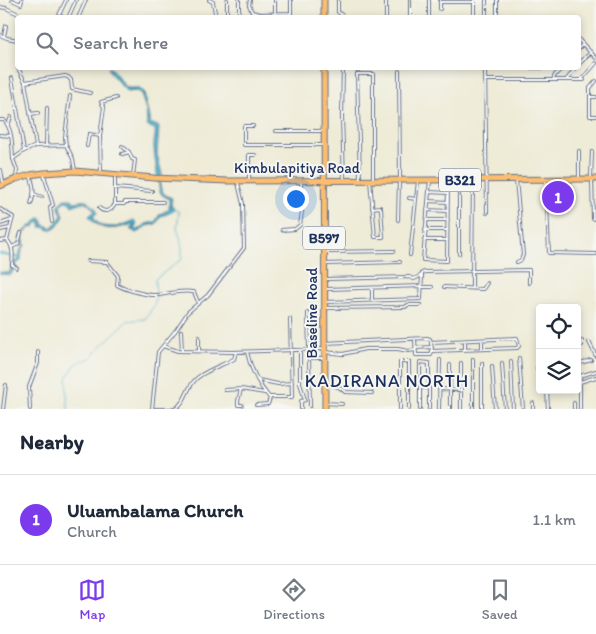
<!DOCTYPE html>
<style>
:root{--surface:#fff;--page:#f2f2f3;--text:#1f2937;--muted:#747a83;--line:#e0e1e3;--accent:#7c3aed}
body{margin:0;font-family:Itim,sans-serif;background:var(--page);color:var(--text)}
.controls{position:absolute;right:15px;bottom:15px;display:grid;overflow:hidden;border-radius:5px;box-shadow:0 2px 8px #0003}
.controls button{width:45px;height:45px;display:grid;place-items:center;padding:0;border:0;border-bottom:1px solid var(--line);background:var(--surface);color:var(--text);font:25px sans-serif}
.you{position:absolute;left:295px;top:198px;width:18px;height:18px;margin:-12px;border:4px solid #fff;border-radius:50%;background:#1a73e8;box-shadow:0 0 0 8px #1a73e833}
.badge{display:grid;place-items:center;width:32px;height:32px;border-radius:50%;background:var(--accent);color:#fff;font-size:16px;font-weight:700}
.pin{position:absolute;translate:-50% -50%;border:2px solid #fff;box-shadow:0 1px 5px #0006}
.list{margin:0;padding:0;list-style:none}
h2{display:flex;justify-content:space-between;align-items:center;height:65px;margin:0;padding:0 20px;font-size:21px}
h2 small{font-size:16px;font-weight:400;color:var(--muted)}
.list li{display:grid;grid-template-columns:32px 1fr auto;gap:15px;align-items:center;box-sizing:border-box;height:90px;padding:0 20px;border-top:1px solid var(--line)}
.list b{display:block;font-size:19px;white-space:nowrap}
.list p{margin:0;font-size:16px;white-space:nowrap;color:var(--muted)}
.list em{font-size:16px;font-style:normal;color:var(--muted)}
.icon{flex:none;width:28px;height:28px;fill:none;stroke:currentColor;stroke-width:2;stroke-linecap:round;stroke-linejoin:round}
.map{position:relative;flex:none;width:596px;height:409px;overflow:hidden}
.search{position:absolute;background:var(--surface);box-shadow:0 2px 8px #0003;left:15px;right:15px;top:15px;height:55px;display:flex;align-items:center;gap:12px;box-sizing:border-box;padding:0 18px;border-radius:5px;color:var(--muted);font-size:19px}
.sheet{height:155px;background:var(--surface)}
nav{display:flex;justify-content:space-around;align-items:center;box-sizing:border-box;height:70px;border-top:1px solid var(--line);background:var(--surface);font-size:14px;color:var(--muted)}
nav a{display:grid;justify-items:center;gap:2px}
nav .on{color:var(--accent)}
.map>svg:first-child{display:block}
.water{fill:#45adc4;stroke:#306e91}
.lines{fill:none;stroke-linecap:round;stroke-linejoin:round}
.stream{stroke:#45adc4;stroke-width:1}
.canal{stroke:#45adc4;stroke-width:2.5}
.minor-casing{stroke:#657188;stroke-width:4}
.primary-casing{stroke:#657188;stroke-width:7}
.minor{stroke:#fff;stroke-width:2}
.primary{stroke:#fcbd6f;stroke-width:5}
.labels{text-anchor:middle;stroke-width:4;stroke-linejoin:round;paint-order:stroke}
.shield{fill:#f6f6f2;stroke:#5d6b8a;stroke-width:1}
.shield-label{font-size:14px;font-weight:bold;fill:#1b2f5e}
.street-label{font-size:15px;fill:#1b2f5e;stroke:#f6f6f2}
.quarter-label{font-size:18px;letter-spacing:1px;fill:#1b2f5e;stroke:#f6f6f2}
</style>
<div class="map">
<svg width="596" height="409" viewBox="0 0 596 409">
<rect width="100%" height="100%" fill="#f6f6f2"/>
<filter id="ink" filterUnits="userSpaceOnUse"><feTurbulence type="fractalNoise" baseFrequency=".02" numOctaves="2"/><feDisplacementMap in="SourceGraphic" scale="10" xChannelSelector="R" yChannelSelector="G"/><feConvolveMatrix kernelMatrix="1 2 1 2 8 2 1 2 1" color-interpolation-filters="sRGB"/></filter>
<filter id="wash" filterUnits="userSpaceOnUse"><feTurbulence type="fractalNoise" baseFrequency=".0096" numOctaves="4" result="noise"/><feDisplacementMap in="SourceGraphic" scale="20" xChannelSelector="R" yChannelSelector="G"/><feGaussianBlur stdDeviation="1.12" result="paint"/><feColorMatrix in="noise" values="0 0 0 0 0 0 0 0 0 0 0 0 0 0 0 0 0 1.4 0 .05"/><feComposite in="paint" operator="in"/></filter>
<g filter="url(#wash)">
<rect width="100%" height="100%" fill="#eeebd7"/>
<path class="water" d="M108,68H111L124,85L128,88H139L144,93L150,123L158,126L159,128L157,154L162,174L160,186L164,194L172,198L171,205L174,209L170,213L161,216L156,224L146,226L141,231L136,233L130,229L134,226V224C114,229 102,234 89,216L95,211C87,201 84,201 72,206L69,202L65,201L60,206L64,216C61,222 55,230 48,230L47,228L41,227L40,221L34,227L29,228L23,236L25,246L22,249L21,261L17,263L11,275L0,274V272L9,273L13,262L19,260L20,251L23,246L21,236C26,228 33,226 39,218H41L43,220V224L52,228L61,217L62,215L58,206L64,199H72L74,202L87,200C90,205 97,206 97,213L94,215V218L101,226L117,227L134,220L137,223L135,228L137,231L145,224L155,222L160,214L169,209V199C166,197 162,196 160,192C159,190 153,148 154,144C154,139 156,135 155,129L147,126L146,110L141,94L137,91L127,92L111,74Z"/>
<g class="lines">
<path class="stream" d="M68,409C68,399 65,385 68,376C70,372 73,370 74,366L81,361L92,358L95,352L127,321L145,319L154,306L156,297L155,279L182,259V249L180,237L177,229L179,212L176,210H172"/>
<path class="canal" d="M0,254L21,258"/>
</g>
</g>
<g filter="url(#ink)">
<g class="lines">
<defs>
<path id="minor" d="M12,0L21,4L22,0
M209,0L213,2L216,18
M227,0V18
M250,0L249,5L252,12
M275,0V12
M291,0V18
M338,0V12L342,15
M429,0V18
M440,2H474
M0,7L6,8L27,18
M440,9V0
M64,18L59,15L66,0
M68,18L76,0
M78,18L86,0
M239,18V0
M252,18V12L260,14L291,13
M386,18V0
M410,18V0
M474,18V0
M486,18V0
M497,18V0
M0,35L7,38L18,40
M4,36L6,26
M578,39L596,58
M578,49L583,44
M578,65L591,52
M18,68L25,82L36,146L66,145
M343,68L342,117L344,180
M485,68L487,213
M485,68H547
M399,71L400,178
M12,78L24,151L13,159L17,170L16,177
M567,79L576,68
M485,80H584
M553,80L555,75L562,68
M581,80L596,63
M596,81L590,88V116H596
M25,82L65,76L68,77L71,80L72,89L90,93
M70,96L65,137L66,145L73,159L75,171
M590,97H596
M30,114L38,113
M0,120H4C13,130 12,146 13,159
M8,125L11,117
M253,126H244V145H324
M276,131H324
M0,135L11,136
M46,146L47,108
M87,146L89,134L100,136
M122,146L129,152L132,159L135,160L133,176
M24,151L36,146
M579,151V179
M122,154L129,152
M1,170L3,182
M101,173L100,136L104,107L101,102L116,98
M30,175C34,186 35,193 31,204
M44,175L53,205L50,207L52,222
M591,177L592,152
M249,179V155H255
M360,179L357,74H373V180
M592,179L593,219
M370,180L375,237H383L381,209L380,207L372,208
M430,180L423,260L447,261L448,180
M516,180L523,255L521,260L517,262
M546,180L549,253L596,254
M115,188L152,191
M429,192L448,193
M34,194L42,197
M409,198L416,199
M428,201L448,202
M115,204V176
M99,208C105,214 112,210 115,204H124L125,202H163
M0,209L13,217L7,240
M427,210L448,211
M398,220L399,180
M426,220H448
M0,224L12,220
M0,230L10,228
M282,230L295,229L300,225L302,212L301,181
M425,230H447
M424,240H447
M0,241L7,240C14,246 13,257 12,265L17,268
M12,247L18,244L21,233
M327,252L394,251
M459,254V182
M410,255L418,181
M88,261L107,262L118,276L117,285C126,290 148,296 159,295C173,293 178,290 194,292L198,302
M325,264L400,262
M326,279L409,277L414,279L422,275
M422,287H432
M444,287L483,289L487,283
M472,287L473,180
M327,289L422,286
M372,300V288
M325,302L421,299L422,273L425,272L529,270V283
M326,308L405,307L408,305H421
M308,313L309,349
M181,331L182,351
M415,339L416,355H431L432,351
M482,340V349
M465,341V350
M589,342L596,356
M325,343L427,338L430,339L431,342L517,338L519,346L517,348L432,351L431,342
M163,346L178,351L233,352L325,349
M577,347L582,345V341
M415,348L432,347
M300,350V383L305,400L301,401V409
M199,351V337
M247,352C251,370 257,383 269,397H292L290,319
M325,352L343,354L365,349H398L408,351L415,350
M519,358L523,409
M511,361L513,409
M482,363V409
M502,363L505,409
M577,364L591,360
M450,365V409
M492,366L495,409
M540,367L537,368L540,373
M577,373L580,376V409
M580,376L596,371
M258,380L278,384L292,383
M580,382L596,377
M327,385C335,384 340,387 345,392L372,393
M420,388H428
M241,389L238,401V405H242
M439,389L461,390
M225,390L241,389L265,393
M547,390L548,409
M325,403L342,404
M533,403V409
M574,403V409
M256,405L268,404L270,398
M310,406L309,358H322
M3,409L6,385
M30,409L29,387L38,363V352
M152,409L158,352L176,330L188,312L208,295L244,248L243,204L238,183
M153,409H175
M175,409C187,401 186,389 195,380C203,371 223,365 234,359L236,352
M400,409V362H409V409
M420,409V362L429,363V409
M439,409L440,360
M461,409V363
M473,409V359"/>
<path id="primary" d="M324,0V18
M324,68L325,409
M0,186L16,179L30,175L44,173L75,171L154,178L228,181L596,179"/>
</defs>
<use href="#minor" class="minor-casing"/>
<use href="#primary" class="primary-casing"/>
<use href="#minor" class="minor"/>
<use href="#primary" class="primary"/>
</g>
</g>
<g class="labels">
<g class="shield">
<rect x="439" y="168.5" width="42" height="23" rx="4"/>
<rect x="303" y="226.5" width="42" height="23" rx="4"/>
</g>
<g class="shield-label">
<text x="460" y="185">B321</text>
<text x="324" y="243">B597</text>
</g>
<g class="street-label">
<text x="297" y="173">Kimbulapitiya Road</text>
<text transform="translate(312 313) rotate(-90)" y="5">Baseline Road</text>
</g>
<g class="quarter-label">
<text x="387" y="387">KADIRANA NORTH</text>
</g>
</g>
</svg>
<div class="controls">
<button><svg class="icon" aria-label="locate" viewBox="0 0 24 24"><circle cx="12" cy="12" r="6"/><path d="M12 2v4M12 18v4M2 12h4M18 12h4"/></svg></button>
<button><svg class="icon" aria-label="layers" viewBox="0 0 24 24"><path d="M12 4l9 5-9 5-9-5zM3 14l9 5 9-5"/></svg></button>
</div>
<div class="you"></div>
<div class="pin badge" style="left:558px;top:197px">1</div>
<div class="search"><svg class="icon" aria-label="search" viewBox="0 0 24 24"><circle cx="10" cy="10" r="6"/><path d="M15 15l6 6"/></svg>Search here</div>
</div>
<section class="sheet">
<h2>Nearby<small></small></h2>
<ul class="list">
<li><span class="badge">1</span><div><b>Uluambalama Church</b><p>Church</p></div><em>1.1 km</em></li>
</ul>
</section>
<nav>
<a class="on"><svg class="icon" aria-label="map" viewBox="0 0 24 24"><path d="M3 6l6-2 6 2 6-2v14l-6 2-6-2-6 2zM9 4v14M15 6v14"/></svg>Map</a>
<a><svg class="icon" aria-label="directions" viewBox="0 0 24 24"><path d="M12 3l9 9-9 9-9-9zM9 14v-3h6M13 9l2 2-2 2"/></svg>Directions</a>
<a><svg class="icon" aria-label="saved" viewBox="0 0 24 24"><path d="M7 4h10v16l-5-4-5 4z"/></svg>Saved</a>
</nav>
